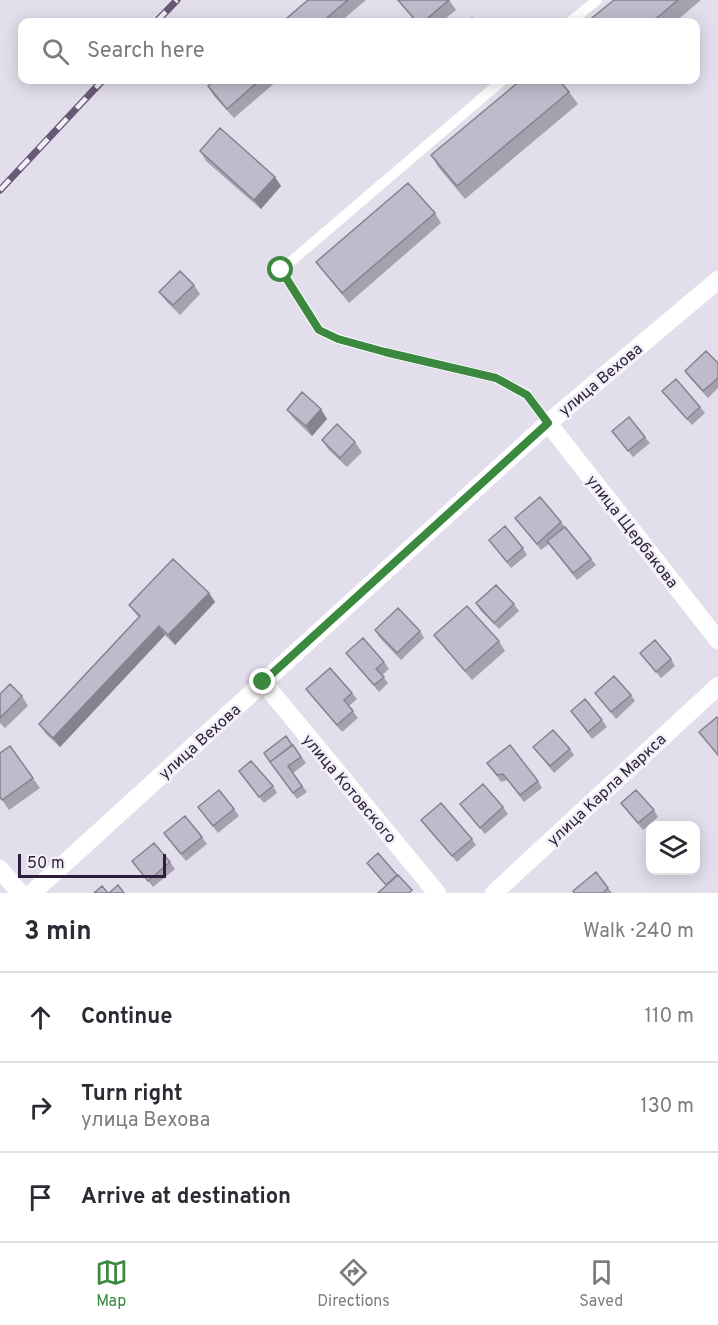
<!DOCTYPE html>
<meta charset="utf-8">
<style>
:root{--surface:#fff;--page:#f2f2f3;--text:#2b2b33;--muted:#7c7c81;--line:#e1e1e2;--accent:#3b883f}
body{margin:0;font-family:Overpass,sans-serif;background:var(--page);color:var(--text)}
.controls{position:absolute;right:18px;bottom:18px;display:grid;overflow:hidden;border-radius:12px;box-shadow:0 3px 15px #0003}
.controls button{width:54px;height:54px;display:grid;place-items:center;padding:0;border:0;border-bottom:2px solid var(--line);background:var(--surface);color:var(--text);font:30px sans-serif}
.scale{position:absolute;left:18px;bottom:15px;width:148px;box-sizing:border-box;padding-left:6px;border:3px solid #2d1f3b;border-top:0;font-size:16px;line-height:21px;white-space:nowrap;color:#2d1f3b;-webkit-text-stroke:4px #f1eff7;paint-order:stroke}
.stop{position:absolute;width:18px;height:18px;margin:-14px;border:4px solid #3b883f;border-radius:50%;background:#fff}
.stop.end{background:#3b883f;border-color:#fff;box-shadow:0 2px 6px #0008}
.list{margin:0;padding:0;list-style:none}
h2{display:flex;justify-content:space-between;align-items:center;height:78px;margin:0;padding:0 24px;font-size:26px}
h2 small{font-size:20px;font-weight:400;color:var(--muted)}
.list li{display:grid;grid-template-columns:39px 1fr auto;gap:18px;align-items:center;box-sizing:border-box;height:90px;padding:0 24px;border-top:2px solid var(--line)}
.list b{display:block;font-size:22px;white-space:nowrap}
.list p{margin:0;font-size:20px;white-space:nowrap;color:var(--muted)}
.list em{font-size:20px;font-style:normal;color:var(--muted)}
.icon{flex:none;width:33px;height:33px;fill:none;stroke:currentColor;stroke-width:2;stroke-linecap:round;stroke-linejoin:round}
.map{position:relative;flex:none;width:718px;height:893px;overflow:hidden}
.search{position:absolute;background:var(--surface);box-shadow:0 3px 15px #0003;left:18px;right:18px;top:18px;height:66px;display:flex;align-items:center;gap:15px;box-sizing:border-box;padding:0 21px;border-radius:12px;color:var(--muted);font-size:22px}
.sheet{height:348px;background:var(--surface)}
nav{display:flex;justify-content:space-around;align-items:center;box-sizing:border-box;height:84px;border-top:2px solid var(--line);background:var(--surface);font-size:16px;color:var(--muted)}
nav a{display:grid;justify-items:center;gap:3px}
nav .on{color:var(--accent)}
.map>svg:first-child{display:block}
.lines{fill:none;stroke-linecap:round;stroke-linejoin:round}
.lane{stroke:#fff;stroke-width:10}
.street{stroke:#fff;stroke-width:18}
.rail-casing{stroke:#685977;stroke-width:7}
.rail{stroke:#f1eff7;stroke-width:4.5;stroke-dasharray:14;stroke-linecap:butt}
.wall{fill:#a5a1af}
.shaded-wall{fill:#86838f}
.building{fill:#c0bbcc;stroke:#86838f;stroke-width:1.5}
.route{stroke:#3b883f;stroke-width:8}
.labels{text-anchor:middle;stroke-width:5;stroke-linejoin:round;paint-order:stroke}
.street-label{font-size:16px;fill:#2d1f3b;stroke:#f1eff7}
</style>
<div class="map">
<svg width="718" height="893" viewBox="0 0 718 893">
<rect width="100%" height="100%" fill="#e2deeb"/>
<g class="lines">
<path class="lane" d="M570,22L597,0
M503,80L281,270L319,330L338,339L385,352L496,378L527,395L548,423"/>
<path class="street" d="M548,423L718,640
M263,682L437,893
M0,869L20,893
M32,893L548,423L718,280
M494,893L718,686"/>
<defs>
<path id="rail" d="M156,22L177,0
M0,190L103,80"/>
</defs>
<use href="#rail" class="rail-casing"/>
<use href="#rail" class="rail"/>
</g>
<path class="wall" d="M308,0H366L340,22H288Z
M397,0H449L456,10L441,22H416Z
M614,0H701L675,22H587Z
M215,80H278L234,118L214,96L208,86Z
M569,92L578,104L465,199L439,168L431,155Z
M200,151L275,177L281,186L261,209L206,161Z
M435,213L441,223L349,303L323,271L316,262Z
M194,285L200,294L180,315L166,301L159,292Z
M718,363V388L708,398L689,377L685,371Z
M662,391L700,407L705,413L692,425L667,397Z
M287,410L327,419L312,436L294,419Z
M612,431L645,437L650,443L633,457Z
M322,440L355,442L362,452L347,467L328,449Z
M515,518L561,522L596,565L577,580L549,544L541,550Z
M489,540L523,548L527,555L511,568Z
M209,593L215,602L175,645L165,635L60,747L46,734L39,724L139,618L129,605Z
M476,603L514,604L519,611L499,629L480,610Z
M375,630L420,631L424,638L401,660L379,637Z
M434,635L499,641L505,651L472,680L441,644Z
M346,653L384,662L389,669L382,675L388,683L379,692Z
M640,653L671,659L675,666L661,678Z
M306,689L352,693L357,699L349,706L358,718L342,732Z
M595,693L631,695L635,701L616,719Z
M0,694L22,696L28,706L5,728L0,723Z
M571,711L602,720L607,727L592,739Z
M293,745L306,763L293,773L307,792L297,799L272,765Z
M10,746L40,788L9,810L0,797Z
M533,747L570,749L574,755L554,773Z
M487,763L538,781L542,788L524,802L507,780L501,782Z
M239,771L273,786L277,793L264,803Z
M621,803L654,810L658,817L643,830Z
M460,804L503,807L508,814L485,834Z
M198,807L234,809L239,816L218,833Z
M421,820L472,839L476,845L457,862Z
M164,833L202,837L207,844L186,861Z
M132,861L170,862L175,869L153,887Z
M596,872L612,893H574Z"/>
<path class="shaded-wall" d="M275,177L281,186L261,209L254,200Z
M321,409L327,419L312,436L306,426Z
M209,593L215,602L175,645L168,635Z
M159,626L165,635L60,747L53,738Z"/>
<path class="building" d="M308,0H348L322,22H288L286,19Z
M398,0H449L423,22H417Z
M614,0H678L652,22H587Z
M472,18L476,22H468Z
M215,80H260L227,109L208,86Z
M521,80H559L569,92L457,186L431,155Z
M220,128L275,177L254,200L200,151Z
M408,183L435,213L342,293L316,262Z
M180,271L194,285L173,305L159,292Z
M706,351L718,363V378L703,391L685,371Z
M676,379L700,407L687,419L662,391Z
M302,392L321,409L306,426L287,410Z
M629,417L645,437L628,451L612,431Z
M337,424L355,442L340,458L322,440Z
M540,497L561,522L537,544L515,518Z
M505,526L523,548L507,562L489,540Z
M565,527L591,559L573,573L547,541Z
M173,559L209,593L168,635L159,626L53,738L39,724L140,616L129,605Z
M496,585L514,604L494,623L476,603Z
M467,606L499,641L465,671L434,635Z
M398,608L420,631L397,653L375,630Z
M363,638L384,662L376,669L384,677L374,685L346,653Z
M655,640L671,659L656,672L640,653Z
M330,668L352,693L344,700L353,711L337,725L306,689Z
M614,676L631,695L611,712L595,693Z
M10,684L22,696L0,718V694Z
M585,699L602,720L588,732L571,711Z
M717,717L718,718V755L699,732Z
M553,730L570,749L550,766L533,747Z
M286,736L292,745L270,762L264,753Z
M293,745L301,757L288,766L302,786L293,793L270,762Z
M510,745L538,781L520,795L503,774L497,775L487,763Z
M10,746L33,778L2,800L0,797V753Z
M251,761L273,786L259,797L239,771Z
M483,784L503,807L480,828L460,804Z
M219,790L234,809L213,826L198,807Z
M636,790L654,810L638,823L621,803Z
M441,803L472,839L452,856L421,820Z
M185,816L202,837L181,854L164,833Z
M154,843L170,862L148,881L132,861Z
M378,853L397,875L386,885L367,863Z
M596,872L608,888L603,893H575L573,891Z
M398,875L412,890L409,893H378Z
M118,885L124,893H109Z
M102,886L108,893H94Z"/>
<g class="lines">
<path class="route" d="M263,682L548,423L527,395L496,378L385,352L338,339L319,330L281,270"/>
</g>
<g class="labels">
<g class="street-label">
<text transform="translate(600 379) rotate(-40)" y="6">улица Вехова</text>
<text transform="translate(633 531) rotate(52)" y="6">улица Щербакова</text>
<text transform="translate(199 741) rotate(-42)" y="6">улица Вехова</text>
<text transform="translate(350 788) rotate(50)" y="6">улица Котовского</text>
<text transform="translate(606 789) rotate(-43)" y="6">улица Карла Маркса</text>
</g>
</g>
</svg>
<div class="controls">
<button><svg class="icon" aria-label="layers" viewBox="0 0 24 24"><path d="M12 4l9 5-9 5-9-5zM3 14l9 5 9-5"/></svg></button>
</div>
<div class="scale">50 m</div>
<div class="stop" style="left:281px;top:270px"></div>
<div class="stop end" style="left:263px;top:682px"></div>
<div class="search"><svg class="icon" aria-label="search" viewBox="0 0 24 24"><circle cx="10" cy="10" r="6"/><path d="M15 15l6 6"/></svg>Search here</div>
</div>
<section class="sheet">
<h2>3 min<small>Walk · 240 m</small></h2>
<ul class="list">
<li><svg class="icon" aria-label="ahead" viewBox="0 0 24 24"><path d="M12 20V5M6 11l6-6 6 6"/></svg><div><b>Continue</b></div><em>110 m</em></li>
<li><svg class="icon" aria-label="right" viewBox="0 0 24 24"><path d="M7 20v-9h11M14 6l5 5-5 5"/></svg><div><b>Turn right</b><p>улица Вехова</p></div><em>130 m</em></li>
<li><svg class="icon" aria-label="arrive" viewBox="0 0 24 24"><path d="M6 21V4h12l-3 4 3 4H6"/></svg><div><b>Arrive at destination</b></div></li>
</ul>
</section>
<nav>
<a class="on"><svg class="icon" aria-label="map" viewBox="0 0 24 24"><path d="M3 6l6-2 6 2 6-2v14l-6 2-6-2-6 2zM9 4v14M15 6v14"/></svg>Map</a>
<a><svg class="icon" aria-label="directions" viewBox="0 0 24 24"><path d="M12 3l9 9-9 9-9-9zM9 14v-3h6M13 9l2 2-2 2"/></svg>Directions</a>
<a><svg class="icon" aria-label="saved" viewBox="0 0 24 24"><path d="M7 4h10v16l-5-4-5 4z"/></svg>Saved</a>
</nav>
